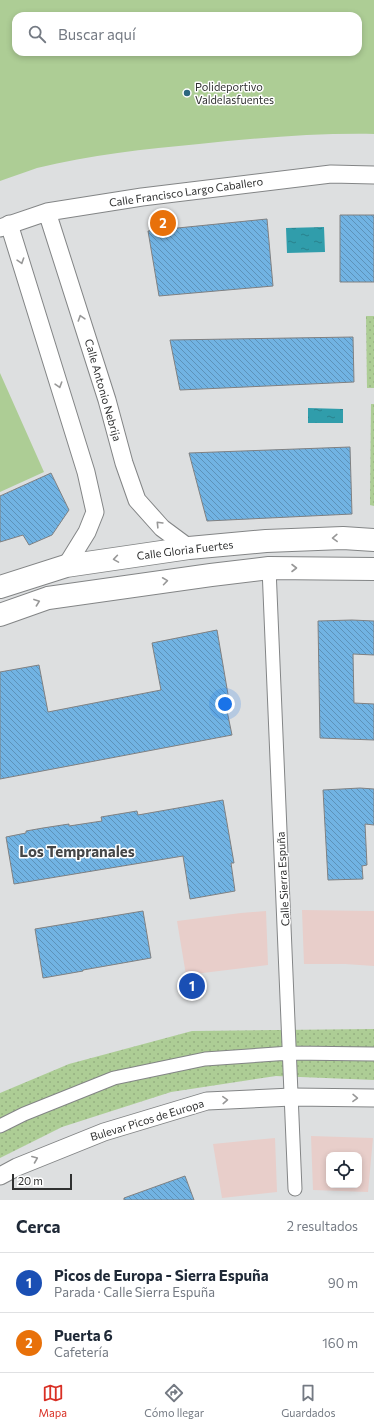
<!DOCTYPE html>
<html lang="es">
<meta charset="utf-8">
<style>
:root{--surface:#fff;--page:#f2f2f3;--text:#1f2937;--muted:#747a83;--line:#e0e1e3;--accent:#d93025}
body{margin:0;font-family:Commissioner,sans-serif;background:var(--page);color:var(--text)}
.controls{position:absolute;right:12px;bottom:12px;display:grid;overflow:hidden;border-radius:8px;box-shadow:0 2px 6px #0003}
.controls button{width:36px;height:36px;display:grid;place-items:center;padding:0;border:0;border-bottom:1px solid var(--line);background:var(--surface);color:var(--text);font:20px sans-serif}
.scale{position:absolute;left:12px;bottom:10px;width:60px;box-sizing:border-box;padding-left:4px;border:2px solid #303131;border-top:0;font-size:11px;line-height:14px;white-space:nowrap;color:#303131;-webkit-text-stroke:3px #fff;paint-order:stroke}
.you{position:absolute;left:225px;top:704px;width:14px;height:14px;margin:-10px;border:3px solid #fff;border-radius:50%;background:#1a73e8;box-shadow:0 0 0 6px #1a73e833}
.badge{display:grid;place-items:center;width:26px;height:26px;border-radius:50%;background:var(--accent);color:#fff;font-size:13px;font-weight:700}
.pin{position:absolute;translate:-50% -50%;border:2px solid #fff;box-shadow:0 1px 4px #0006}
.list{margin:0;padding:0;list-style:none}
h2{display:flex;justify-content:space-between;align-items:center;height:52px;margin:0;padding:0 16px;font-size:17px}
h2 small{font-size:13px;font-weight:400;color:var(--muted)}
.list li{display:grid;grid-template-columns:26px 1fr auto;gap:12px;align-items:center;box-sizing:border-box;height:60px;padding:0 16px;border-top:1px solid var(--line)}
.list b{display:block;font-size:15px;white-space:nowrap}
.list p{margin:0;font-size:13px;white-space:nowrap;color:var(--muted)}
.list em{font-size:13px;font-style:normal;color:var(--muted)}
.icon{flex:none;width:22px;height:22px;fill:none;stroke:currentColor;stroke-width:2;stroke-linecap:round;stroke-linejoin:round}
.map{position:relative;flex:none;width:374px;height:1200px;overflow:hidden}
.search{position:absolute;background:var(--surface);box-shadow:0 2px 6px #0003;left:12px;right:12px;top:12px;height:44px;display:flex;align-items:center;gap:10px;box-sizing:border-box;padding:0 14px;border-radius:12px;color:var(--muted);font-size:15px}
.sheet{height:172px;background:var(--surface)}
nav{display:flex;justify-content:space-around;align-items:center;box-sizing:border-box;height:56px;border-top:1px solid var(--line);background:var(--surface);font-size:11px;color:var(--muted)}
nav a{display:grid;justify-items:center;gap:2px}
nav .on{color:var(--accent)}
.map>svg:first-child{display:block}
.commercial{fill:#e8ceca;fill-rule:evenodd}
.green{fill:url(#green-dots)}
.pitch{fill:#adcd95;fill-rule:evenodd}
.water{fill:url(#water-ripples)}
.building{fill:url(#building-back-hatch);stroke:#808182}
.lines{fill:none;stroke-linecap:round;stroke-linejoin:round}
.pedestrian-casing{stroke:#838586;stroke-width:15}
.minor-casing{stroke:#838586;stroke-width:19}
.secondary-casing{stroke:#838586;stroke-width:24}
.pedestrian{stroke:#fff;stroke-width:13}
.minor{stroke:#fff;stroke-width:17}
.secondary{stroke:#fff;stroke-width:22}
.oneway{stroke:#989898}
.poi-dot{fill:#2c677f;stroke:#fff;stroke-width:1.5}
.labels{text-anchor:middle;stroke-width:3;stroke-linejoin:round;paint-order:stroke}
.poi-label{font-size:11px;fill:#303131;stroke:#fff;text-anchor:start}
.street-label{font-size:11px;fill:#303131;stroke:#fff}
.district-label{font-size:15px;font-weight:bold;fill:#444647;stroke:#fff}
</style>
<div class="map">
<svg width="374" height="1200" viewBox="0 0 374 1200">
<defs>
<pattern id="green-dots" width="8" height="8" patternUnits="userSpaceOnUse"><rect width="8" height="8" fill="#adcd95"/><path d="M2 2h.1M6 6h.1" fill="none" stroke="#95b081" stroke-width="1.8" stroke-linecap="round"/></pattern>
<pattern id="water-ripples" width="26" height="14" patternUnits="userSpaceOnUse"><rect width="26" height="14" fill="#309dab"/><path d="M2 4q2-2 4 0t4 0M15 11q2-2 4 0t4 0" fill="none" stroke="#29818c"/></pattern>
<pattern id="building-back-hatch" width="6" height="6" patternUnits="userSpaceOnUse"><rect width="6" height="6" fill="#71b3e3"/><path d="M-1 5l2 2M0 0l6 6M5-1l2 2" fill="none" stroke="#5d92b9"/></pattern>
</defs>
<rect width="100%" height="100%" fill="#dddfe0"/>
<path class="commercial" d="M302,910L374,911V966L345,964H304Z
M266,911L268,965L186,975L177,921L241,913Z
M311,1136L373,1138L368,1192L313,1190ZM329,1155H359V1185H329Z
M275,1138L277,1192L222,1198L213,1144Z"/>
<path class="green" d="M366,316H374V388H367Z
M371,404H374V506L370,505Z
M374,1029V1080L276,1076L171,1092L62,1127L0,1158V1093L69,1064L192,1031Z"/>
<path class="pitch" d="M0,0H374V134C316,133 257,138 199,144C145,149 90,155 37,168C25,172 12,177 0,181ZM16,16H358V52H16Z
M0,373L44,472L0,492Z"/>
<path class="water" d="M324,227L325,252L287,253L286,228Z
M308,408L343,409V423H308Z"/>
<path class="building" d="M340,215H374V282H340Z
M267,219L273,286L159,296L148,231Z
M353,337L354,382L180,390L170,340Z
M350,447L352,514L207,521L189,453Z
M51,473L69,510L52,535L29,545L23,535L0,542V496Z
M352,620L374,621V655L353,654L354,703L374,704V740L320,738L318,621Z
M217,630L230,706H226L232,735L0,779V672L39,665L48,712L161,690L152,643Z
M360,788L374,789V825L365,824L367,865L362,866L363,879L328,880L323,790Z
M223,800L234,863H231L235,891L190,899L183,856L14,884L6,837L26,833V831L43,828L69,824V826L102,821L101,817L137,811L138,815Z
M143,911L151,958L83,970V971L43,978L35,929Z
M185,1176L194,1200H124V1198Z"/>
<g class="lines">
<defs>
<path id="pedestrian" d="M269,568L295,1189
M0,1126L24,1114L114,1078L205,1059L290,1053L374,1054"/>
<path id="minor" d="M47,212L107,400L124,463L137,500L162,528L189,548
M9,224L86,472L95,512L87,532L66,566
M0,228L47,212L142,197L331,174L374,175
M0,1176L17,1167L104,1132L207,1101L292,1097L374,1098"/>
<path id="secondary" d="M0,587L66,566L189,548L266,541L343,538L374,540
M0,615L48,598L211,575L269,568L374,569"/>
</defs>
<use href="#pedestrian" class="pedestrian-casing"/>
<use href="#minor" class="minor-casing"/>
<use href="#secondary" class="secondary-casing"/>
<use href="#pedestrian" class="pedestrian"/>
<use href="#minor" class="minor"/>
<use href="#secondary" class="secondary"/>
</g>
<defs><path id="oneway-chevron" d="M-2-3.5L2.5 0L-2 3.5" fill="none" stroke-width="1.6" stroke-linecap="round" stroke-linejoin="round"/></defs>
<g class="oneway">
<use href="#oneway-chevron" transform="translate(21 261) rotate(72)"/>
<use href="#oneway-chevron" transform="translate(81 318) rotate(-108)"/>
<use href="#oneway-chevron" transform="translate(59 385) rotate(73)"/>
<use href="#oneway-chevron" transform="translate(159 524) rotate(-134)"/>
<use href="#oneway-chevron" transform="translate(335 538) rotate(178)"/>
<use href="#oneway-chevron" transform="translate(116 559) rotate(171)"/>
<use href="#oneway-chevron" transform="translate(294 568)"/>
<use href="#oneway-chevron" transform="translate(165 581) rotate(-8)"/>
<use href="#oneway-chevron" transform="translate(37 602) rotate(-20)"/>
<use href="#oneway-chevron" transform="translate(355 1098) rotate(1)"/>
<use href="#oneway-chevron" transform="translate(225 1100) rotate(-3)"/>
<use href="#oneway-chevron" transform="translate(35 1159) rotate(-22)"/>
</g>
<circle class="poi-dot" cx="187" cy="93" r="4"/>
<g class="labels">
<g class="poi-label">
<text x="195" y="91">Polideportivo<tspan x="195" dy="13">Valdelasfuentes</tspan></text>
</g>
<g class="street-label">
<text transform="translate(186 192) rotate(-8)" y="4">Calle Francisco Largo Caballero</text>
<text transform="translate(103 390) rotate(74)" y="4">Calle Antonio Nebrija</text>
<text transform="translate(185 550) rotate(-7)" y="4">Calle Gloria Fuertes</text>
<text transform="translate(283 879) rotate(-93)" y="4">Calle Sierra Espuña</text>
<text transform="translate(147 1120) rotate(-17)" y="4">Bulevar Picos de Europa</text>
</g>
<g class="district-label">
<text x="77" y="857">Los Tempranales</text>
</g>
</g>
</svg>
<div class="controls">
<button><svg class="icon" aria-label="locate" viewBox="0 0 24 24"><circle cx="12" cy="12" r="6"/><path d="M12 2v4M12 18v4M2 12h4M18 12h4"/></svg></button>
</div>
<div class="scale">20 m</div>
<div class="you"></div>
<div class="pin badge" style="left:192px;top:986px;background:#1a4fb4">1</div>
<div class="pin badge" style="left:163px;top:223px;background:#e8710a">2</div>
<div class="search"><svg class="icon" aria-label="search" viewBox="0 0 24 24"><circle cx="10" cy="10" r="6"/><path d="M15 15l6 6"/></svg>Buscar aquí</div>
</div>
<section class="sheet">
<h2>Cerca<small>2 resultados</small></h2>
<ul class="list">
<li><span class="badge" style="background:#1a4fb4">1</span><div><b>Picos de Europa - Sierra Espuña</b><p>Parada · Calle Sierra Espuña</p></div><em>90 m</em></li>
<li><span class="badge" style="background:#e8710a">2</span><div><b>Puerta 6</b><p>Cafetería</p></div><em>160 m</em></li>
</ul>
</section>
<nav>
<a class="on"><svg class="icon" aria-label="map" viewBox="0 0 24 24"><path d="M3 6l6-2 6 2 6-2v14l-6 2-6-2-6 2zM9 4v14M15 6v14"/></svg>Mapa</a>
<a><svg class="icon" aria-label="directions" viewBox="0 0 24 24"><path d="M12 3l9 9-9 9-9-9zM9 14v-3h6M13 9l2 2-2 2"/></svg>Cómo llegar</a>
<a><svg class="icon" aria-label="saved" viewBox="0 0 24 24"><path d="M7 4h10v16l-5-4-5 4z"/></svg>Guardados</a>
</nav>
